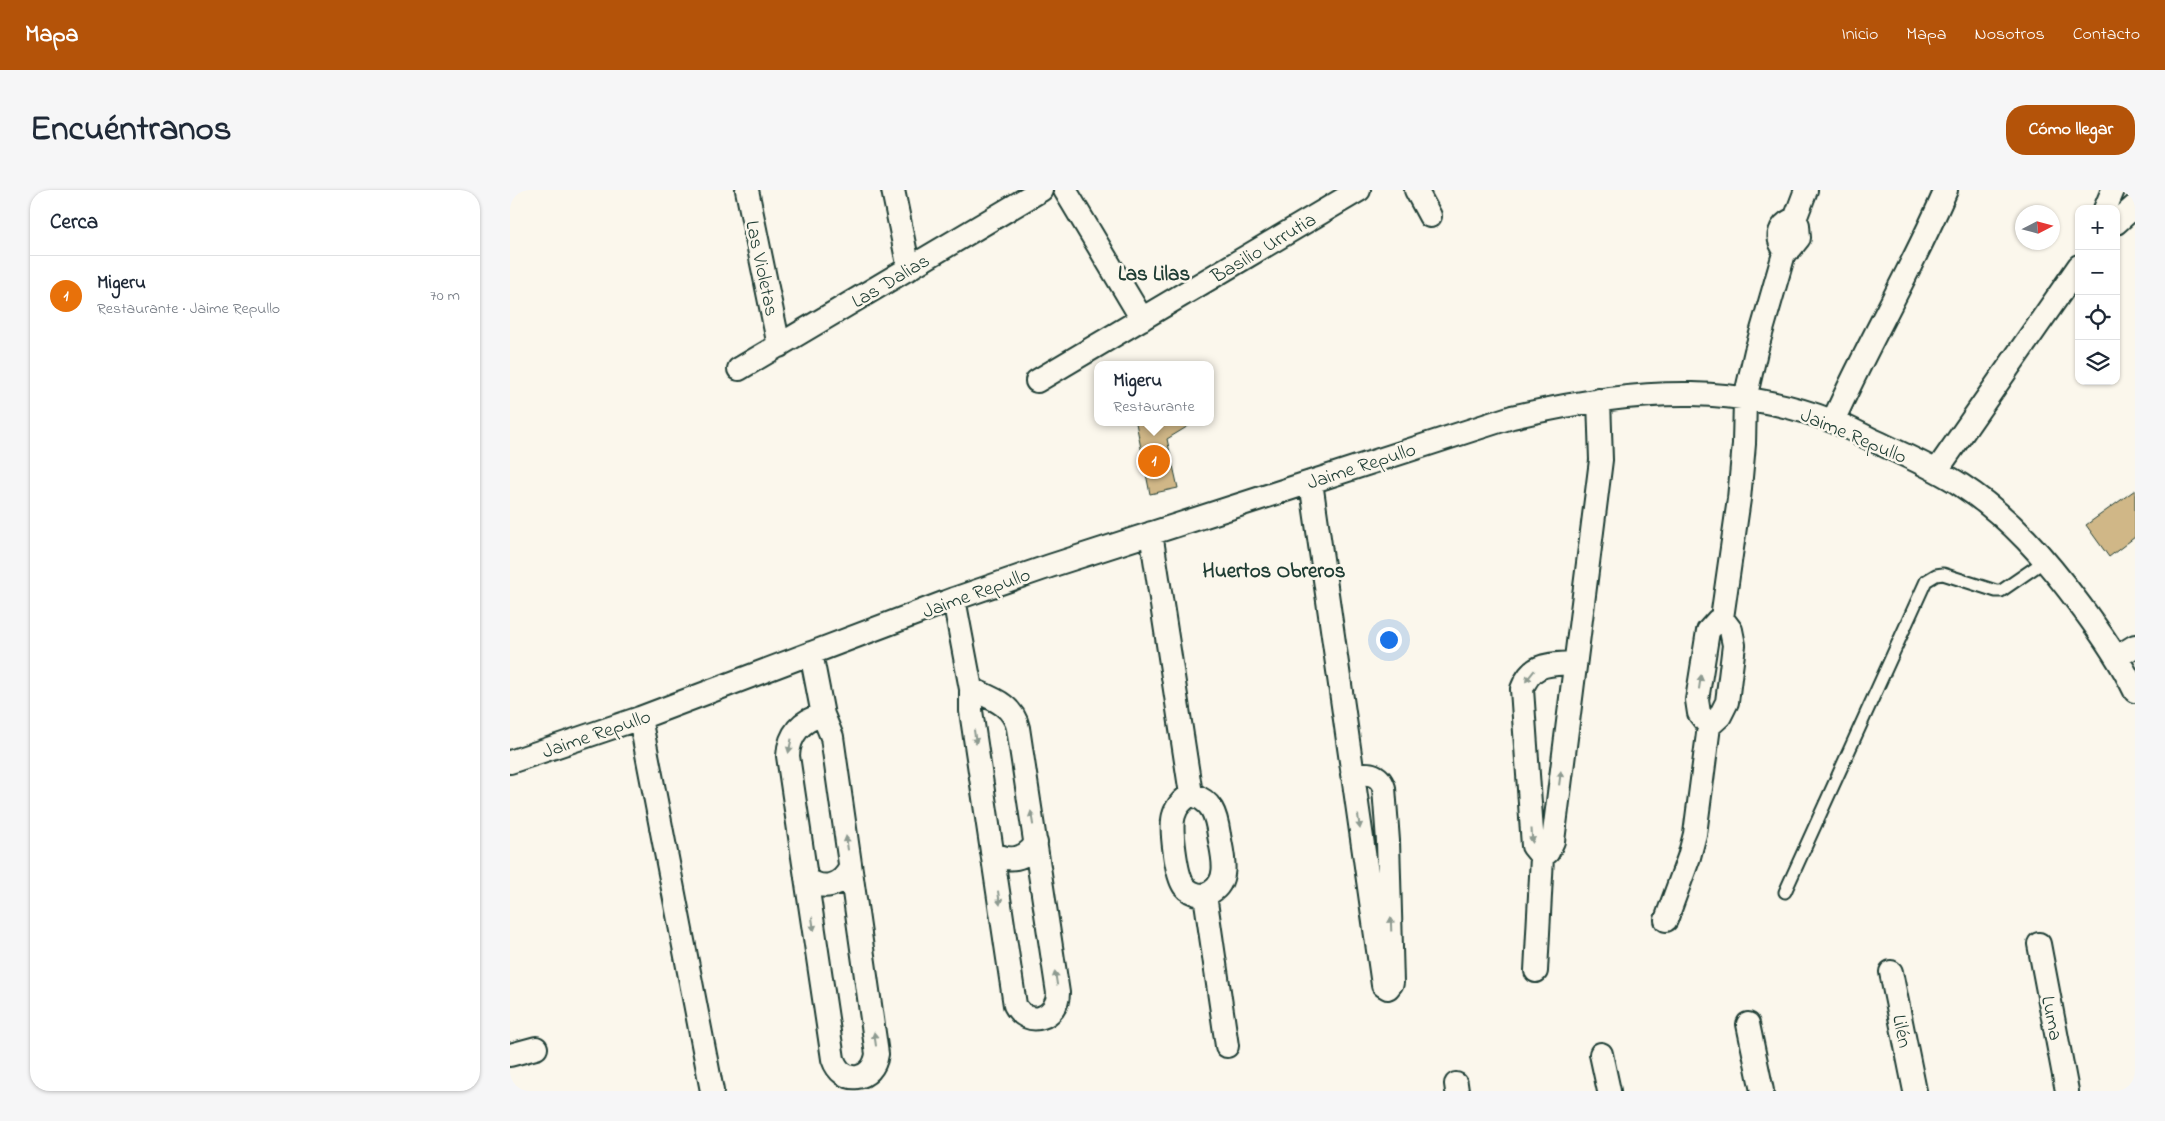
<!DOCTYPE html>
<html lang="es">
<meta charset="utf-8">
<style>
:root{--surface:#fff;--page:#f6f6f7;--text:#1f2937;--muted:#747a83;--line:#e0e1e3;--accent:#b45309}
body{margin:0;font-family:"Indie Flower",sans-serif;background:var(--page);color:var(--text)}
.controls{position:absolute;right:15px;top:15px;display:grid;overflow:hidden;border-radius:10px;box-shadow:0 1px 4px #0004}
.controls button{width:45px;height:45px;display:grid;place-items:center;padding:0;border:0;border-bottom:1px solid var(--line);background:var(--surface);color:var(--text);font:25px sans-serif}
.compass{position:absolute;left:1505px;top:15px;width:45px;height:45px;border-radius:50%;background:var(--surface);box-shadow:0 1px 4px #0004;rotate:84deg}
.you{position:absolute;left:878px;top:449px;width:18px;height:18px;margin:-12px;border:4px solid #fff;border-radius:50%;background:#1a73e8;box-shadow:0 0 0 8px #1a73e833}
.badge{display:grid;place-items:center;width:32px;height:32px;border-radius:50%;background:var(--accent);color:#fff;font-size:16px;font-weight:700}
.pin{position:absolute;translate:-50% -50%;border:2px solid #fff;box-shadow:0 1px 5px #0006}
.popup{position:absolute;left:584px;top:171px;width:120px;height:65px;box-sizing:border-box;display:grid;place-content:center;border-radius:10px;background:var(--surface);filter:drop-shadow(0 1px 4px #0005);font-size:16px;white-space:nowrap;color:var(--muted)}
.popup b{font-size:19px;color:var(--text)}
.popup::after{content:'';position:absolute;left:50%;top:100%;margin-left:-10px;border:10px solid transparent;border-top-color:var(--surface)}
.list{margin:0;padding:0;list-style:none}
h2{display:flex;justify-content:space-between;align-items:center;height:65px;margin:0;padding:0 20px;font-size:21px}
h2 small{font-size:16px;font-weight:400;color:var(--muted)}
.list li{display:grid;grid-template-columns:32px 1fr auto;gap:15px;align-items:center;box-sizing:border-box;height:80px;padding:0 20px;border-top:1px solid var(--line)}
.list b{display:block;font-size:19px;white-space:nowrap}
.list p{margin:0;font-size:16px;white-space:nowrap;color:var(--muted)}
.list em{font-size:16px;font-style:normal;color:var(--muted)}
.icon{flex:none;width:28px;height:28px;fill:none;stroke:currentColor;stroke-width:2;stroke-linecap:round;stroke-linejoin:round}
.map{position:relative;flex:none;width:1625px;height:901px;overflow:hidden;border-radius:20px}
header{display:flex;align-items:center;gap:30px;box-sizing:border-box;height:70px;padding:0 25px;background:var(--accent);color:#fff}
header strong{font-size:24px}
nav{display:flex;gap:28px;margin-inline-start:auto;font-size:18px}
.intro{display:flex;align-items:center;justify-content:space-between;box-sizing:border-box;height:120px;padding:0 30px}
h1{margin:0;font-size:35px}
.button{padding:12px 22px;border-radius:20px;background:var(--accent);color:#fff;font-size:18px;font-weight:700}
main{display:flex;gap:30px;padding:0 30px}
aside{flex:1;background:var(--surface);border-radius:20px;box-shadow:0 1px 4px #0004}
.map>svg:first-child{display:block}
.building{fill:#d0b787;stroke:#1f3d34}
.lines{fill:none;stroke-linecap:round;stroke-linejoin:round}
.service-casing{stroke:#1f3d34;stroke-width:15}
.minor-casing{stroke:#1f3d34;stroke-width:26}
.service{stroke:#fbf7ec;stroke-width:11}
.minor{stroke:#fbf7ec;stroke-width:22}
.oneway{fill:#8d9a90}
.labels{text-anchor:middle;stroke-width:5;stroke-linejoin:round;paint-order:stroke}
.street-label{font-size:20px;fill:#1f3d34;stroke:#fbf7ec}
.neighbourhood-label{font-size:21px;font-weight:bold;fill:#1f3d34;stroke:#fbf7ec}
</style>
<header>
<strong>Mapa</strong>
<nav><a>Inicio</a><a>Mapa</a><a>Nosotros</a><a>Contacto</a></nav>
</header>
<div class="intro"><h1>Encuéntranos</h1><a class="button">Cómo llegar</a></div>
<main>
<aside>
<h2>Cerca<small></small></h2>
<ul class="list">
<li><span class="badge" style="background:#e8710a">1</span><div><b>Migeru</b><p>Restaurante · Jaime Repullo</p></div><em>70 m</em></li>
</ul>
</aside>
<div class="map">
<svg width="1625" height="901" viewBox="0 0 1625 901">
<rect width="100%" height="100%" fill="#fbf7ec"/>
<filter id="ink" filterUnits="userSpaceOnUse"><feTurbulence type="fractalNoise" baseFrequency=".02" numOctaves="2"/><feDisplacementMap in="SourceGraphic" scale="10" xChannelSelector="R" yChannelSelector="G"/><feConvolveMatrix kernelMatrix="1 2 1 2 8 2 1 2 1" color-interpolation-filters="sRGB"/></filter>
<g filter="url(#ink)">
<path class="building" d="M627,232H685L657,249L668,298L640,304L626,233Z
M1625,300V347L1599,367L1576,335Z"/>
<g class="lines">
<defs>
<path id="service" d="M1275,702L1416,391L1426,385L1433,384L1486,401H1491L1536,370"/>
<path id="minor" d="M237,0L269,156
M383,0L399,79
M555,0L632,129
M906,0L920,26
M1595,19L1603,0
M1606,33L1625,16
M1275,60C1265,48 1269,34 1285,29
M229,179L531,0
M527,191L849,0
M1323,231C1358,153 1402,79 1436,0
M1427,280L1569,76
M801,292L873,795L878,798L882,793L878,651L874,598C869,582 856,583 842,584
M641,343L681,604
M444,409L461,499V521L505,815C518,839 548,828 548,803L508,538C503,514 481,508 461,499
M301,463L313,525L322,547L367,864C363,892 332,896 323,869L278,566C279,544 291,530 313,525
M1607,467L1625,456
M130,528L202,901
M1199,536L1189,523L1187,510L1198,441L1207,431L1212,428
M0,572L130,528L444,409L540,376L1002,227C1061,213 1121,203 1182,204C1228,205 1279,214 1322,231C1338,237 1352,245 1367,252C1396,266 1425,278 1451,295C1500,327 1536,369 1570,415C1591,443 1610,470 1625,501
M681,604C702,611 706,624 709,645C712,663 721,690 701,702C697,704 695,705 691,705C684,704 678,701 674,696C666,685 660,637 664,625C667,615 673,610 681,604Z
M482,662C499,673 515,670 526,653
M1032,667L1023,656L1012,499C1022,472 1039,475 1064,473
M296,688C312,701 331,697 340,678
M695,705L717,856
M1156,730L1179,667L1185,644L1199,536L1210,526L1217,512L1224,455L1221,440L1212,428L1229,309L1234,254L1235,209L1246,161L1275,60L1281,58L1289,48L1288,35L1285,29L1296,0
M1529,754L1557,901
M1026,781L1032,667L1038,662L1043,651L1091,270L1089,210
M1381,782L1405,901
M1238,834L1252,901
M1091,864L1099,901
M0,865L26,858
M946,894L947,901"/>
</defs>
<use href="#service" class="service-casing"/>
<use href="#minor" class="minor-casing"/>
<use href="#service" class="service"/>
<use href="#minor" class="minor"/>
</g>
<defs><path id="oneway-solid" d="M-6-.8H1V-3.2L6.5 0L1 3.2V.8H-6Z" transform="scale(1.25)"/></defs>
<g class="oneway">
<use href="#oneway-solid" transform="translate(1020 486) rotate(128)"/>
<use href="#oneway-solid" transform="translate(1190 492) rotate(-82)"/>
<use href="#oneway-solid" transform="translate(465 547) rotate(82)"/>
<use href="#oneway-solid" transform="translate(280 556) rotate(102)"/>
<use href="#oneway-solid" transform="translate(1050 588) rotate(-83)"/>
<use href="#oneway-solid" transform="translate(522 628) rotate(-99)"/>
<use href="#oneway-solid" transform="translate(849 632) rotate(82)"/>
<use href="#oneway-solid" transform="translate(1022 646) rotate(86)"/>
<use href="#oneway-solid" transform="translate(337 653) rotate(-98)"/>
<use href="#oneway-solid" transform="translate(489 708) rotate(82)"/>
<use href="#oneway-solid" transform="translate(303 734) rotate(82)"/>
<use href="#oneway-solid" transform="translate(881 734) rotate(-92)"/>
<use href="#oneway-solid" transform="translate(546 788) rotate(-99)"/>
<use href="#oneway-solid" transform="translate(365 849) rotate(-98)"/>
</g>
</g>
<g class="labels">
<g class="street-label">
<text transform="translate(753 57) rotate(-31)" y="7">Basilio Urrutia</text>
<text transform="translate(253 78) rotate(78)" y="7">Las Violetas</text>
<text transform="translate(380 90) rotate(-31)" y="7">Las Dalias</text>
<text transform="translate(1344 245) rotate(23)" y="7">Jaime Repullo</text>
<text transform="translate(851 275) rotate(-18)" y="7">Jaime Repullo</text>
<text transform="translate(466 402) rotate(-20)" y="7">Jaime Repullo</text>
<text transform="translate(86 543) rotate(-19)" y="7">Jaime Repullo</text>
<text transform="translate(1543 828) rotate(79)" y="7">Luma</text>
<text transform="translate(1393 841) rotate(79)" y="7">Lilén</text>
</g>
<g class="neighbourhood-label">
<text x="644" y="90">Las Lilas</text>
<text x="764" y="387">Huertos Obreros</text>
</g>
</g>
</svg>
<div class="controls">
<button>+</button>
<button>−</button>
<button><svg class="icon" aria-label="locate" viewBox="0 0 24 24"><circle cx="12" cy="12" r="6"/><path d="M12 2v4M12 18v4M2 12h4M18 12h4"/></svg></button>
<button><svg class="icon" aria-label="layers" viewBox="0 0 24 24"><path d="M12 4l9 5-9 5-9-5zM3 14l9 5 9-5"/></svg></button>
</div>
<svg class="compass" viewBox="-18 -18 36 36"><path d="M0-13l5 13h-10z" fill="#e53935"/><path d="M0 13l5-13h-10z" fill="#747a83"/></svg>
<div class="you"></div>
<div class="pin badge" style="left:644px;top:271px;background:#e8710a">1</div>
<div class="popup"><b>Migeru</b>Restaurante</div>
</div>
</main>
